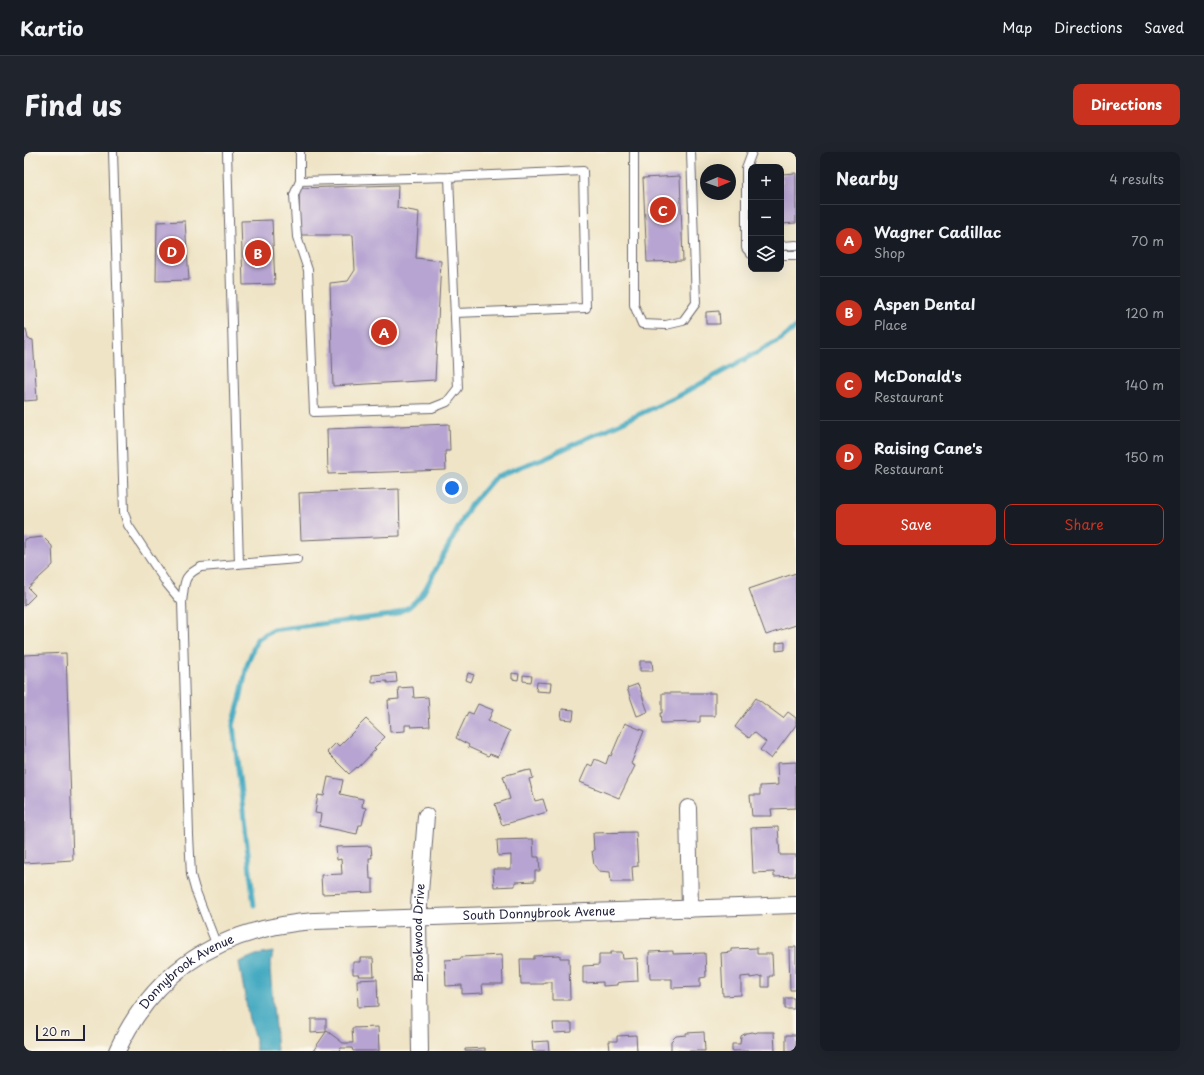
<!DOCTYPE html>
<meta charset="utf-8">
<style>
:root{--surface:#171b24;--page:#20242c;--text:#f1f3f6;--muted:#9ea1a6;--line:#363941;--accent:#c8321e}
body{margin:0;font-family:"Playpen Sans",sans-serif;background:var(--page);color:var(--text)}
.controls{position:absolute;right:12px;top:12px;display:grid;overflow:hidden;border-radius:8px;box-shadow:0 4px 16px #0002}
.controls button{width:36px;height:36px;display:grid;place-items:center;padding:0;border:0;border-bottom:1px solid var(--line);background:var(--surface);color:var(--text);font:20px sans-serif}
.compass{position:absolute;left:676px;top:12px;width:36px;height:36px;border-radius:50%;background:var(--surface);box-shadow:0 4px 16px #0002;rotate:88deg}
.scale{position:absolute;left:12px;bottom:10px;width:49px;box-sizing:border-box;padding-left:4px;border:2px solid #22223b;border-top:0;font-size:11px;line-height:14px;white-space:nowrap;color:#22223b;-webkit-text-stroke:3px #fbf7ec;paint-order:stroke}
.you{position:absolute;left:428px;top:336px;width:14px;height:14px;margin:-10px;border:3px solid #fff;border-radius:50%;background:#1a73e8;box-shadow:0 0 0 6px #1a73e833}
.badge{display:grid;place-items:center;width:26px;height:26px;border-radius:50%;background:var(--accent);color:#fff;font-size:13px;font-weight:700}
.pin{position:absolute;translate:-50% -50%;border:2px solid #fff;box-shadow:0 1px 4px #0006}
.list{margin:0;padding:0;list-style:none}
h2{display:flex;justify-content:space-between;align-items:center;height:52px;margin:0;padding:0 16px;font-size:17px}
h2 small{font-size:13px;font-weight:400;color:var(--muted)}
.list li{display:grid;grid-template-columns:26px 1fr auto;gap:12px;align-items:center;box-sizing:border-box;height:72px;padding:0 16px;border-top:1px solid var(--line)}
.list b{display:block;font-size:15px;white-space:nowrap}
.list p{margin:0;font-size:13px;white-space:nowrap;color:var(--muted)}
.list em{font-size:13px;font-style:normal;color:var(--muted)}
.actions{display:flex;gap:8px;padding:12px 16px}
.actions a{flex:1;padding:9px 0;border:1px solid var(--accent);border-radius:8px;text-align:center;font-size:14px;color:var(--accent)}
.actions .main{background:var(--accent);color:#fff}
.icon{flex:none;width:22px;height:22px;fill:none;stroke:currentColor;stroke-width:2;stroke-linecap:round;stroke-linejoin:round}
.map{position:relative;flex:none;width:772px;height:899px;overflow:hidden;border-radius:8px}
header{display:flex;align-items:center;gap:24px;box-sizing:border-box;height:56px;padding:0 20px;background:var(--surface);border-bottom:1px solid var(--line)}
header strong{font-size:19px}
nav{display:flex;gap:22px;margin-inline-start:auto;font-size:14px}
.intro{display:flex;align-items:center;justify-content:space-between;box-sizing:border-box;height:96px;padding:0 24px}
h1{margin:0;font-size:28px}
.button{padding:10px 18px;border-radius:8px;background:var(--accent);color:#fff;font-size:14px;font-weight:700}
main{display:flex;gap:24px;padding:0 24px}
aside{flex:1;background:var(--surface);border-radius:8px;box-shadow:0 4px 16px #0002}
.map>svg:first-child{display:block}
.water{fill:#40a8c0;stroke:#31657e}
.lines{fill:none;stroke-linecap:round;stroke-linejoin:round}
.stream{stroke:#40a8c0;stroke-width:5}
.building{fill:#b7a4d2}
.service-casing{stroke:#6a666c;stroke-width:10}
.minor-casing{stroke:#6a666c;stroke-width:18}
.service{stroke:#fff;stroke-width:8}
.minor{stroke:#fff;stroke-width:16}
.labels{text-anchor:middle;stroke-width:3.5;stroke-linejoin:round;paint-order:stroke}
.street-label{font-size:12px;fill:#22223b;stroke:#fbf7ec}
</style>
<header>
<strong>Kartio</strong>
<nav><a>Map</a><a>Directions</a><a>Saved</a></nav>
</header>
<div class="intro"><h1>Find us</h1><a class="button">Directions</a></div>
<main>
<div class="map">
<svg width="772" height="899" viewBox="0 0 772 899">
<rect width="100%" height="100%" fill="#fbf7ec"/>
<filter id="ink" filterUnits="userSpaceOnUse"><feTurbulence type="fractalNoise" baseFrequency=".025" numOctaves="2"/><feDisplacementMap in="SourceGraphic" scale="8" xChannelSelector="R" yChannelSelector="G"/><feConvolveMatrix kernelMatrix="1 2 1 2 8 2 1 2 1" color-interpolation-filters="sRGB"/></filter>
<filter id="wash" filterUnits="userSpaceOnUse"><feTurbulence type="fractalNoise" baseFrequency=".012" numOctaves="4" result="noise"/><feDisplacementMap in="SourceGraphic" scale="16" xChannelSelector="R" yChannelSelector="G"/><feGaussianBlur stdDeviation="0.9" result="paint"/><feColorMatrix in="noise" values="0 0 0 0 0 0 0 0 0 0 0 0 0 0 0 0 0 1.4 0 .05"/><feComposite in="paint" operator="in"/></filter>
<g filter="url(#wash)">
<rect width="100%" height="100%" fill="#efe4c6"/>
<path class="water" d="M249,800L246,817L253,899H232V890L225,868L215,810L232,803Z"/>
<g class="lines">
<path class="stream" d="M230,753L209,573L216,548L223,513L233,487L248,478L368,463L385,455L398,443L446,354L472,324L520,306L653,245L757,187L772,175"/>
</g>
<g id="blocks">
<path class="building" d="M772,21V71L757,72V22Z
M656,24L659,109L623,110L619,26Z
M374,33L373,56L395,60L392,106L417,109L411,228L309,234L306,131L324,129L331,118L329,83H276L275,36Z
M248,68L251,132L219,133L217,69Z
M161,69L165,128L132,129L133,70Z
M695,159L696,172H682V160Z
M0,177H2L4,187L9,188L13,248L0,249Z
M425,272L426,299H421L422,318L304,322L303,277Z
M375,337L376,384L277,388L275,341Z
M19,385L28,394L29,413L4,436L11,443L0,454V387Z
M772,421V473L742,483L725,437Z
M761,490V498L752,499V491Z
M42,501L49,708L0,711V503Z
M616,509H628L629,519H616Z
M372,521L373,530L363,531V529L348,530V523Z
M444,521L450,523L447,530L442,528Z
M488,521L495,522L494,528L488,527Z
M499,523L508,524L507,530L499,529Z
M513,530L527,531L526,540L512,539Z
M614,532L624,560L613,564L603,536Z
M389,535L390,546L404,545L406,574L387,575V573H381V579L366,580L364,548L375,547L374,536Z
M638,541H691V564H676V570L637,571L636,561H638Z
M732,546L759,566L764,560L772,566V573L747,607L736,598L742,590L730,580L725,586L711,575Z
M454,552L469,558L464,569L486,579L474,605L466,602L464,604L444,595L445,593L432,586L444,560L449,562Z
M538,557L550,558L549,568L537,567Z
M342,567L361,585L350,596L352,597L334,616L333,615L325,622L303,600L312,591L315,594Z
M601,571L620,579L607,612L611,614L595,646L556,630L564,612L568,614L571,607L582,612L585,603L587,604Z
M772,610V656L747,657L748,664H728L726,643H736V634L754,633L753,611Z
M501,618V619L507,618L509,626L505,627L511,649L519,647L523,660L478,673L471,652L486,647L479,624Z
M304,625L319,628L316,642L339,647L338,655L342,656L338,673H335L333,682L295,674L297,662L291,661L294,643L300,644Z
M754,675L756,703H772V724L750,725V720L729,721L727,676Z
M612,680L614,714L608,715L609,730H587L586,720L575,719L570,713L568,699H570L569,681Z
M509,687L510,705H515L516,719H511V729L491,730V734L470,735L469,717H487V703L474,704L473,688Z
M347,694L348,706H345L346,727H349V740L298,742L297,723L318,722L317,707L313,708L312,695Z
M765,795H772V838H766Z
M733,796V802H748L749,824H745V835H738V824L726,826V824L717,825V843L699,844L697,801L707,800V797Z
M649,799V802L681,801L682,825L676,826V835L648,836V827H626L625,800Z
M587,800H598L599,807L613,806L614,829L598,830L593,831V833L579,834V830L559,831V814L575,813V802H587Z
M478,803L479,832H458L459,841L438,842V833L422,834L421,808L437,807V805Z
M536,803V806H545L546,848H528V830H520V832H497L496,807H510V804Z
M336,806H349L350,824H334L335,822H329V810H336Z
M353,827L354,854L334,855L333,828Z
M761,846H770V857H761Z
M287,867H302V880L303,879L319,891H329L328,876L354,875L355,899H329L328,896H317L314,899H289L302,880L287,881Z
M529,871H548V880L530,881Z
M680,880L681,899H647V889L652,884L662,883V881Z
M728,880L732,881L733,880H750L751,899H708V892H716L717,884L722,881Z
M612,883L613,899H586L585,889H593V884Z
M762,883H772V899H762Z
M524,889L525,899H509L508,890Z
M461,896V899H441V897Z"/>
</g>
</g>
<g filter="url(#ink)">
<use href="#blocks" fill-opacity="0" stroke="#6a666c" stroke-width="1"/>
<g class="lines">
<defs>
<path id="service" d="M89,0L100,360L104,373L143,432L158,450
M203,0L215,412
M276,0V29L270,43L273,85L284,118L290,260L408,256L423,250L434,236L425,25L276,29
M610,0V153L618,172L642,173L659,169L672,151L667,0
M425,25L559,19L562,156L431,161
M757,94L772,93
M727,102L722,96V16L728,0
M757,103H772
M193,794L171,737L167,723L165,683L158,450C161,431 158,424 177,415L273,407"/>
<g id="minor">
<path d="M664,656L666,757"/>
<path id="s1" d="M93,899C131,816 200,776 290,769L772,753"/>
<path id="s2" d="M396,899L394,766L402,664"/>
</g>
</defs>
<use href="#service" class="service-casing"/>
<use href="#minor" class="minor-casing"/>
<use href="#service" class="service"/>
<use href="#minor" class="minor"/>
</g>
</g>
<g class="labels">
<g class="street-label">
<text dy="4" stroke="none"><textPath href="#s1" startOffset="474">South Donnybrook Avenue</textPath></text>
<text dy="4" stroke="none"><textPath href="#s2" startOffset="118">Brookwood Drive</textPath></text>
<text dy="4" stroke="none"><textPath href="#s1" startOffset="108">Donnybrook Avenue</textPath></text>
</g>
</g>
</svg>
<div class="controls">
<button>+</button>
<button>−</button>
<button><svg class="icon" aria-label="layers" viewBox="0 0 24 24"><path d="M12 4l9 5-9 5-9-5zM3 14l9 5 9-5"/></svg></button>
</div>
<svg class="compass" viewBox="-18 -18 36 36"><path d="M0-13l5 13h-10z" fill="#e53935"/><path d="M0 13l5-13h-10z" fill="#9ea1a6"/></svg>
<div class="scale">20 m</div>
<div class="you"></div>
<div class="pin badge" style="left:360px;top:180px">A</div>
<div class="pin badge" style="left:234px;top:101px">B</div>
<div class="pin badge" style="left:639px;top:58px">C</div>
<div class="pin badge" style="left:148px;top:99px">D</div>
</div>
<aside>
<h2>Nearby<small>4 results</small></h2>
<ul class="list">
<li><span class="badge">A</span><div><b>Wagner Cadillac</b><p>Shop</p></div><em>70 m</em></li>
<li><span class="badge">B</span><div><b>Aspen Dental</b><p>Place</p></div><em>120 m</em></li>
<li><span class="badge">C</span><div><b>McDonald's</b><p>Restaurant</p></div><em>140 m</em></li>
<li><span class="badge">D</span><div><b>Raising Cane's</b><p>Restaurant</p></div><em>150 m</em></li>
</ul>
<div class="actions"><a class="main">Save</a><a>Share</a></div>
</aside>
</main>
